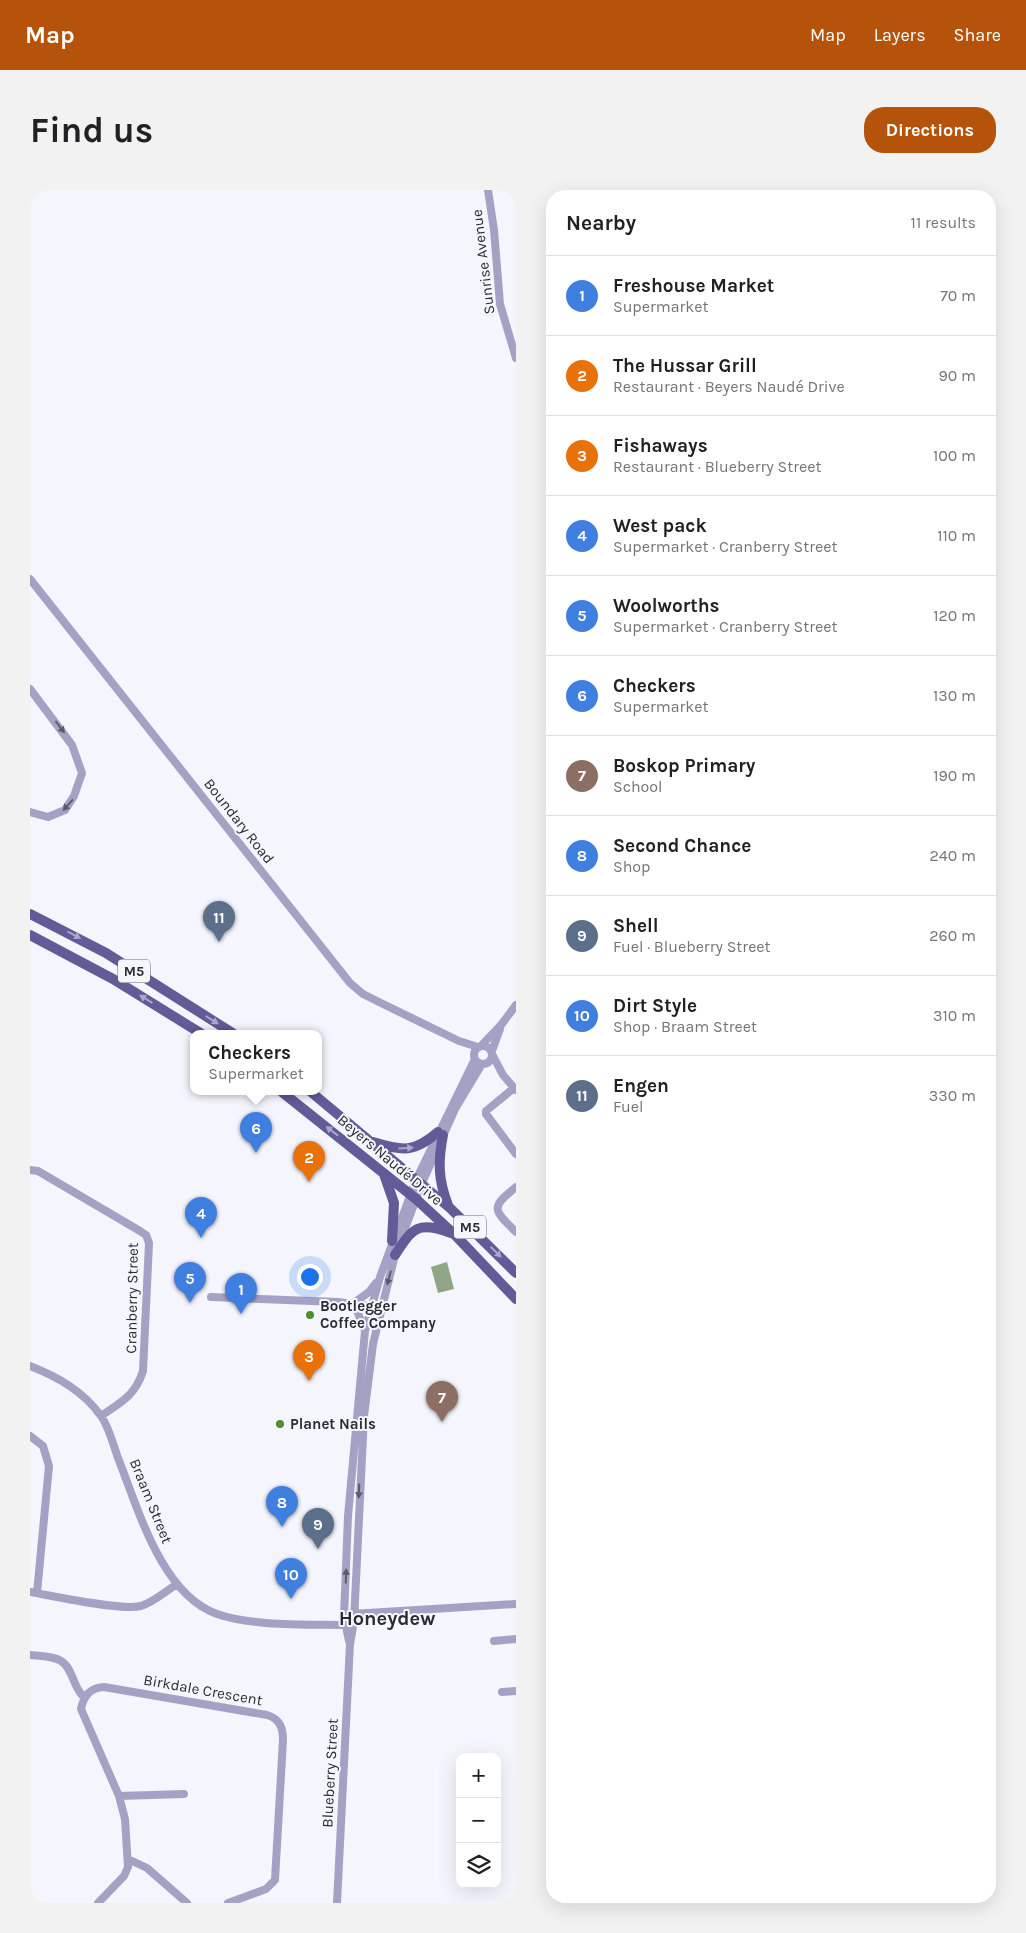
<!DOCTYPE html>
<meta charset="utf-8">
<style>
:root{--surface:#fff;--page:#f2f2f2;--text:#202124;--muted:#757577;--line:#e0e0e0;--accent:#b45309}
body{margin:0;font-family:Karla,sans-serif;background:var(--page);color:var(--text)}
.controls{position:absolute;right:15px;bottom:15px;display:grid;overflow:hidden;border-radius:10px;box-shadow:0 5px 20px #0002}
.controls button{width:45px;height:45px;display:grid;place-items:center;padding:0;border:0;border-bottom:1px solid var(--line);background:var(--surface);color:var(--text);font:25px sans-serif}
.you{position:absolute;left:279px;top:1086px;width:18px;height:18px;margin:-12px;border:4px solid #fff;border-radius:50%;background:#1a73e8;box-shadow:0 0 0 8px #1a73e833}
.badge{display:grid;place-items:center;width:32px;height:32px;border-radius:50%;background:var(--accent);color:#fff;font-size:16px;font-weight:700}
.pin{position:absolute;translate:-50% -41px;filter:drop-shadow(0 1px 2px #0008)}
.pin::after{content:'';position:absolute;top:26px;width:18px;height:15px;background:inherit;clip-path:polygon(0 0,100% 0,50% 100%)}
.popup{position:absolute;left:160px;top:840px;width:132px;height:65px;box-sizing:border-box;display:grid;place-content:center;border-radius:10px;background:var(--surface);filter:drop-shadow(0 1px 4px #0005);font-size:16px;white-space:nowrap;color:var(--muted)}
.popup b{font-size:19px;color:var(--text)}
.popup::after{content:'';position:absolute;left:50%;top:100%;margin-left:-10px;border:10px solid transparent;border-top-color:var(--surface)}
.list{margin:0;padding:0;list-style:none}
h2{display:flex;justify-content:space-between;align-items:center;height:65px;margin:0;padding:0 20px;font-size:21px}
h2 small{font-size:16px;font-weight:400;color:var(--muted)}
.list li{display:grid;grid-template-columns:32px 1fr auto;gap:15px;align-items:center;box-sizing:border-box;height:80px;padding:0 20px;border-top:1px solid var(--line)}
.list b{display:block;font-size:19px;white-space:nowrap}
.list p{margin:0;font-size:16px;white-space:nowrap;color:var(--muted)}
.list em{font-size:16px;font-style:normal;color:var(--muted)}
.icon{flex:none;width:28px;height:28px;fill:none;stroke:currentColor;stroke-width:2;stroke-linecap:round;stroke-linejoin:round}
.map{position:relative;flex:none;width:486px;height:1713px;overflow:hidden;border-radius:20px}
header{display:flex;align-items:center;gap:30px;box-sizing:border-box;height:70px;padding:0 25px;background:var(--accent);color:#fff}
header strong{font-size:24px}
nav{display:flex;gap:28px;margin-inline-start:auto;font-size:18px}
.intro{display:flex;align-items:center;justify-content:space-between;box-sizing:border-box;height:120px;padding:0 30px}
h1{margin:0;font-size:35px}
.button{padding:12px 22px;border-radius:20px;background:var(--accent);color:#fff;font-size:18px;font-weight:700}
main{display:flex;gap:30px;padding:0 30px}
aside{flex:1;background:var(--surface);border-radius:20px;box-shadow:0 5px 20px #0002}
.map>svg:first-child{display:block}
.water{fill:#8fa585}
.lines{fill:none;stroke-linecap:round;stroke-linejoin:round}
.minor{stroke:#a3a2c5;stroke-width:8}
.major{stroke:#615b98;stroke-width:10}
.oneway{fill:#5c5b6d}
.oneway2{fill:#aba8ca}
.poi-dot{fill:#518e2e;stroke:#f5f5fd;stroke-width:2}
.labels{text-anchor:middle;stroke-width:4;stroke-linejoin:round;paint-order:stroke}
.shield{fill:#f5f5fd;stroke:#686870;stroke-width:1}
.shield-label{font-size:14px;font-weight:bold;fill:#2c2b33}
.street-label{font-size:15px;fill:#2c2b33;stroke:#f5f5fd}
.poi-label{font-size:15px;font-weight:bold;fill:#2c2b33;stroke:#f5f5fd;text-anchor:start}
.district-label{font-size:20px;font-weight:bold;fill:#2c2b33;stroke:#f5f5fd}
</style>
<header>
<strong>Map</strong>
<nav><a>Map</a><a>Layers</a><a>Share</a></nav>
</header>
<div class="intro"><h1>Find us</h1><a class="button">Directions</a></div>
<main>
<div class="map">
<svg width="486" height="1713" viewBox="0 0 486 1713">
<rect width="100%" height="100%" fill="#f5f5fd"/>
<path class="water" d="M417,1072L424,1099L408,1103L401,1077Z"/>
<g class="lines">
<path class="minor" d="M458,0L464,40L470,114L486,168
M0,389L320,793L333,804L353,814L429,851L448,857
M0,499L42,555L52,583L44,606L35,620L18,627L0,622
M444 865a9 9 0 1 1 18 0a9 9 0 1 1-18 0Z
M451,856L471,835L486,815
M462,861L470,839
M463,866L473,885L486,900
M484,898L456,921V924L486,964
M0,980L8,981L110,1041L116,1045L119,1053L113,1181C105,1206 91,1212 71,1226
M486,997C460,1018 463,1019 486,1042
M181,1107L308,1112L346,1117
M335,1141L324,1113L339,1102L346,1093
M0,1176C28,1187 53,1201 71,1226C79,1237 83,1254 88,1268C108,1318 131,1404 187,1424C225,1437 279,1434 319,1435
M0,1246L13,1256L19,1276L7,1403
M0,1402C23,1406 91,1421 111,1416C124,1412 136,1401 147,1394
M321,1424L486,1414
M319,1451L314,1427L318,1326L335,1141L350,1087L386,990L445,869
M464,1451L486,1449
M0,1465C9,1466 24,1466 31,1471C43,1478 43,1498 54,1507
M472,1502L486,1501
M89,1606L154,1604
M98,1669L117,1678L157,1713
M68,1713L94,1686L98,1677L95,1629L89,1606L51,1519C54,1505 60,1498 74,1497L237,1525C250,1529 253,1538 253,1550L245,1690L236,1699L198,1713
M307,1713L320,1454L324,1431L334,1226L343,1154L365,1065L392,993L425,919L452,874"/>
<path class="major" d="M0,724L76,763L204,844
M0,745L83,789L172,844
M252,902L386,1009L426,1046L486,1109
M281,902L420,1018L486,1083
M413,945C408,971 408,990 418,1015
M343,952C373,961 384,963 408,942
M354,984L364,1013L362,1051
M365,1065C383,1037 388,1031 421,1043"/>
</g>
<defs><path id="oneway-solid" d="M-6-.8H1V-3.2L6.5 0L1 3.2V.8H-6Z" transform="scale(1.25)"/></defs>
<g class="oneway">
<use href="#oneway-solid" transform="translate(30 537) rotate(53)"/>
<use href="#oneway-solid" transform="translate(38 615) rotate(131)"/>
<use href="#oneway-solid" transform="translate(359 1088) rotate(105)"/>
<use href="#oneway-solid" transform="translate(329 1301) rotate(92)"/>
<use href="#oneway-solid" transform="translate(316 1386) rotate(-88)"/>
</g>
<g class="oneway2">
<use href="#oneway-solid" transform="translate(44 745) rotate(28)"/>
<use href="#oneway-solid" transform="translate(116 809) rotate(-149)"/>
<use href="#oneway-solid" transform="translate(182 830) rotate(32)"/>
<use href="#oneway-solid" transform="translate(302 941) rotate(-142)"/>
<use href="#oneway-solid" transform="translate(376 958) rotate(-3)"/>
<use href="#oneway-solid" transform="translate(466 1062) rotate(45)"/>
</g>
<g class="poi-dot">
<circle cx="280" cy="1125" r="5"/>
<circle cx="250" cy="1234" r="5"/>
</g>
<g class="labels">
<g class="shield">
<rect x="88" y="769.5" width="32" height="23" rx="4"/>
<rect x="424" y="1025.5" width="32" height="23" rx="4"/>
</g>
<g class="shield-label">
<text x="104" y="786">M5</text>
<text x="440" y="1042">M5</text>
</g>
<g class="street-label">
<text transform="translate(453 72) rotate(-97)" y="5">Sunrise Avenue</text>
<text transform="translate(209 631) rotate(52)" y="5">Boundary Road</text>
<text transform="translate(360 970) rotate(40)" y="5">Beyers Naudé Drive</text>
<text transform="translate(102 1108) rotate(-89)" y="5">Cranberry Street</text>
<text transform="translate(121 1311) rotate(68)" y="5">Braam Street</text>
<text transform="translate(173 1500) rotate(10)" y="5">Birkdale Crescent</text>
<text transform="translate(300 1583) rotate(-87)" y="5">Blueberry Street</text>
</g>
<g class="poi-label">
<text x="290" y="1121">Bootlegger<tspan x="290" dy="17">Coffee Company</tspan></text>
<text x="260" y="1239">Planet Nails</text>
</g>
<g class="district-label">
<text x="357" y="1435">Honeydew</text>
</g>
</g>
</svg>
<div class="controls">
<button>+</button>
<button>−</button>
<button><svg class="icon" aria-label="layers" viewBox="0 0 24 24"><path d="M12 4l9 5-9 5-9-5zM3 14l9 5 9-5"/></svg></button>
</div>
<div class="you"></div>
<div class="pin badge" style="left:211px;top:1124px;background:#3f7fe0">1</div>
<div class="pin badge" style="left:279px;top:992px;background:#e8710a">2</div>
<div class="pin badge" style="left:279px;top:1191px;background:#e8710a">3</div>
<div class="pin badge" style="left:171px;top:1048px;background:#3f7fe0">4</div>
<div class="pin badge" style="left:160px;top:1113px;background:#3f7fe0">5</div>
<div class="pin badge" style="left:226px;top:963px;background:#3f7fe0">6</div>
<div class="popup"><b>Checkers</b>Supermarket</div>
<div class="pin badge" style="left:412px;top:1232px;background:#8d6e63">7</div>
<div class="pin badge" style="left:252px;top:1337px;background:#3f7fe0">8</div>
<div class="pin badge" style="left:288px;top:1359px;background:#5c6f8a">9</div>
<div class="pin badge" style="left:261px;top:1409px;background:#3f7fe0">10</div>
<div class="pin badge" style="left:189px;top:752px;background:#5c6f8a">11</div>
</div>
<aside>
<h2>Nearby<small>11 results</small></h2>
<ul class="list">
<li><span class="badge" style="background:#3f7fe0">1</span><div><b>Freshouse Market</b><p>Supermarket</p></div><em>70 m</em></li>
<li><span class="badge" style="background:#e8710a">2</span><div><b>The Hussar Grill</b><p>Restaurant · Beyers Naudé Drive</p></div><em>90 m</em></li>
<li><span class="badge" style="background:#e8710a">3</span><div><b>Fishaways</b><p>Restaurant · Blueberry Street</p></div><em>100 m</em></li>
<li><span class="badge" style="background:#3f7fe0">4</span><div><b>West pack</b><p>Supermarket · Cranberry Street</p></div><em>110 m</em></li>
<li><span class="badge" style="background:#3f7fe0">5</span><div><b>Woolworths</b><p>Supermarket · Cranberry Street</p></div><em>120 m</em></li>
<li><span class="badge" style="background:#3f7fe0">6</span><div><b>Checkers</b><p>Supermarket</p></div><em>130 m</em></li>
<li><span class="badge" style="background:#8d6e63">7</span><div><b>Boskop Primary</b><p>School</p></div><em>190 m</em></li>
<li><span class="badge" style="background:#3f7fe0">8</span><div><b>Second Chance</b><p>Shop</p></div><em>240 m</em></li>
<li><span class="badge" style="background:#5c6f8a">9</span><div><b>Shell</b><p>Fuel · Blueberry Street</p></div><em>260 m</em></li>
<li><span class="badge" style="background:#3f7fe0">10</span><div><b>Dirt Style</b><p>Shop · Braam Street</p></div><em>310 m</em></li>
<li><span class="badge" style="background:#5c6f8a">11</span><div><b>Engen</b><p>Fuel</p></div><em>330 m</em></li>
</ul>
</aside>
</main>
